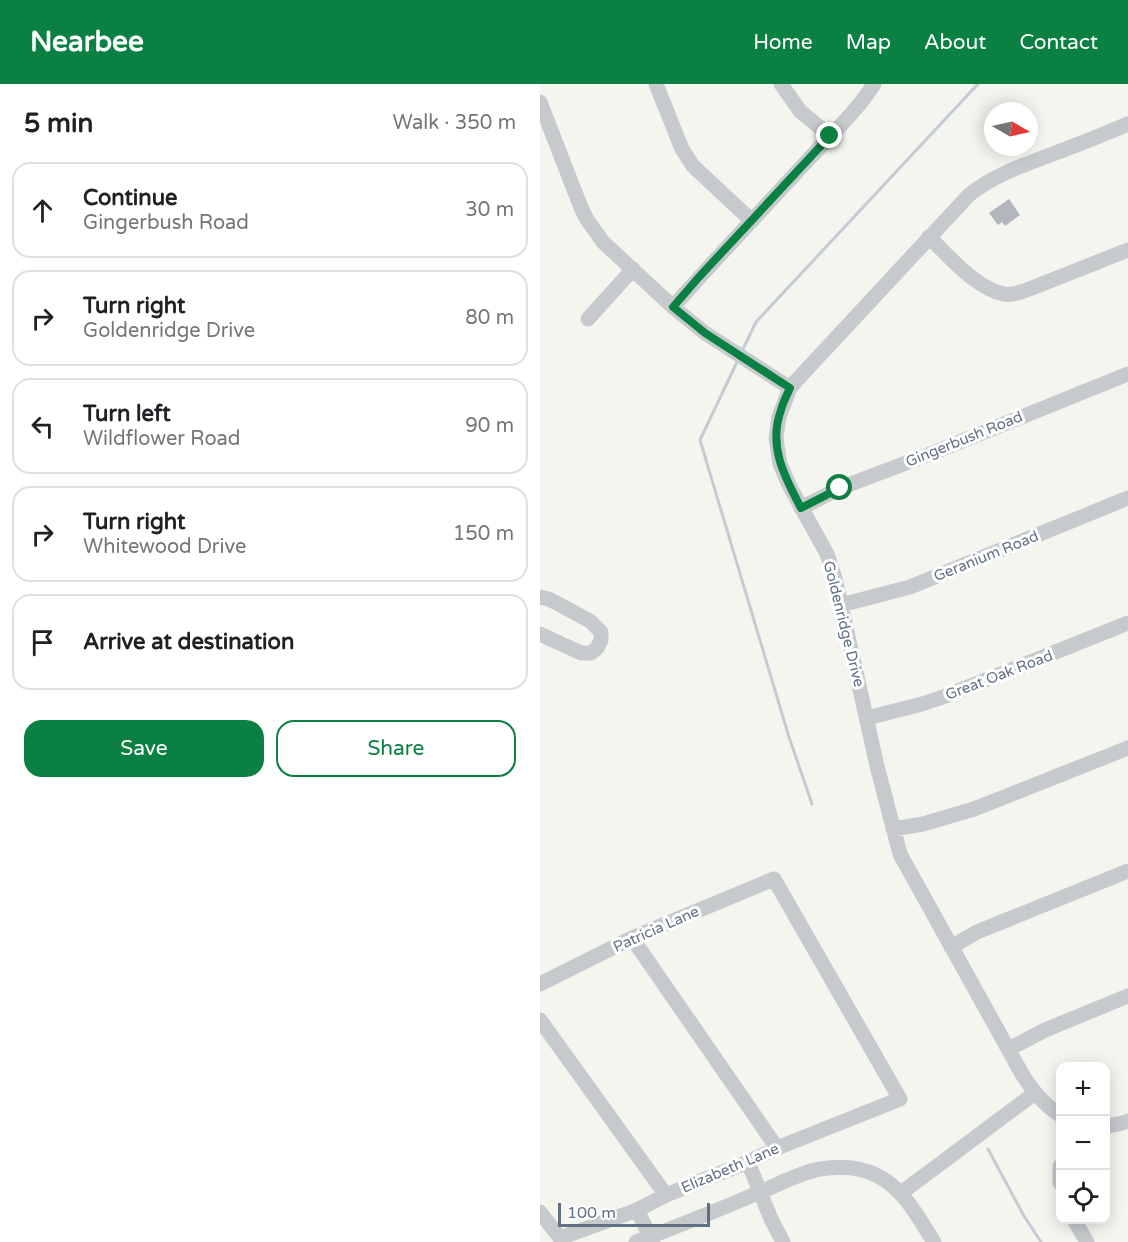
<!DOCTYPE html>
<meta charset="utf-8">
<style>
:root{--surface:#fff;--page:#f6f6f6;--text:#202124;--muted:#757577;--line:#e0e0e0;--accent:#0b8043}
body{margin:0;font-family:"Varela Round",sans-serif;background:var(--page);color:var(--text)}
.controls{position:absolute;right:18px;bottom:18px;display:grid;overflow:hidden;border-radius:12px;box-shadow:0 3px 15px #0003}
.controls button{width:54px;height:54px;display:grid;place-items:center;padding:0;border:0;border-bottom:2px solid var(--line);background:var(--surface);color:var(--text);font:30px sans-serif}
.compass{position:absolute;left:444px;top:18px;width:54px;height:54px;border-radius:50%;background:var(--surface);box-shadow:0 3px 15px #0003;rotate:99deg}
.scale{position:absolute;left:18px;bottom:15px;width:152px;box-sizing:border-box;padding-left:6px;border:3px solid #617185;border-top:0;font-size:16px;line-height:21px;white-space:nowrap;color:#617185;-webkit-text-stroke:4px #fff;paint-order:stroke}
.stop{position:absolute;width:18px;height:18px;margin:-14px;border:4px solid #0b8043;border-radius:50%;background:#fff}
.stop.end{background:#0b8043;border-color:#fff;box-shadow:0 2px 6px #0008}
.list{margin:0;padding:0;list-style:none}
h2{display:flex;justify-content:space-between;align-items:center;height:78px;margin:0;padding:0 24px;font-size:26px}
h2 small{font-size:20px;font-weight:400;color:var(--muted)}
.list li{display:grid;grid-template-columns:39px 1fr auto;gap:18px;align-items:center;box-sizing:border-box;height:96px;margin:0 12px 12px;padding:0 12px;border:2px solid var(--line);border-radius:18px}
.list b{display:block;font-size:22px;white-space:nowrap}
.list p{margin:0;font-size:20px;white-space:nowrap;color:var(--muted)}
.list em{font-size:20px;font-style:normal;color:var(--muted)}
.actions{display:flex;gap:12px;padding:18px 24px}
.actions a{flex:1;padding:14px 0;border:2px solid var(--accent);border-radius:18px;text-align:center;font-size:21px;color:var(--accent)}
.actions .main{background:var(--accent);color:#fff}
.icon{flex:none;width:33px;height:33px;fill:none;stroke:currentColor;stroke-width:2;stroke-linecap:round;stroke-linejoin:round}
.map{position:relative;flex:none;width:588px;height:1158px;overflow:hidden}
header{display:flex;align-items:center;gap:36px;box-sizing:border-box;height:84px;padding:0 30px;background:var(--accent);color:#fff}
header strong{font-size:28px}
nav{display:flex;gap:33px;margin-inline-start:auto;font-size:21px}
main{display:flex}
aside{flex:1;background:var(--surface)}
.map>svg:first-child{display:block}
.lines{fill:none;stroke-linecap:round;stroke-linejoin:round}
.stream{stroke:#c3ccd2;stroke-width:3}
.building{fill:#b1b7bd}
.minor{stroke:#c7cacd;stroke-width:15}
.route{stroke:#0b8043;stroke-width:8}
.labels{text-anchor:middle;stroke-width:6;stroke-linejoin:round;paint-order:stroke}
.street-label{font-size:15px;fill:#617185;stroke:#fff}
</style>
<header>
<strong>Nearbee</strong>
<nav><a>Home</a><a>Map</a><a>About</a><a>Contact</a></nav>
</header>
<main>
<aside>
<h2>5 min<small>Walk · 350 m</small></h2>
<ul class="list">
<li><svg class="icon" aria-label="ahead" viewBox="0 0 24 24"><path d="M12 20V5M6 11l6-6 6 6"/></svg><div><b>Continue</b><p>Gingerbush Road</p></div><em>30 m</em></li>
<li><svg class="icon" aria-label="right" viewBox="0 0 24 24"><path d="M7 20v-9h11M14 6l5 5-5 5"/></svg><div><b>Turn right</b><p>Goldenridge Drive</p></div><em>80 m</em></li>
<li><svg class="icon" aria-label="left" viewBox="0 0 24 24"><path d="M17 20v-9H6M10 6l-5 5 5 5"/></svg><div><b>Turn left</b><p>Wildflower Road</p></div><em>90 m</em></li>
<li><svg class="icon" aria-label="right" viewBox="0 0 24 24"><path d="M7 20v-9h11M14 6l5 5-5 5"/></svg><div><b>Turn right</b><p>Whitewood Drive</p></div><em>150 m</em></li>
<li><svg class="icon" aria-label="arrive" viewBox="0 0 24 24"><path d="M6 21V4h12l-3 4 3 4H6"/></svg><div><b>Arrive at destination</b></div></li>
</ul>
<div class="actions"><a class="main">Save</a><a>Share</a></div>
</aside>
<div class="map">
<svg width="588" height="1158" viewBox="0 0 588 1158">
<rect width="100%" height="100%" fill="#f5f5f0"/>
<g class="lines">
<path class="stream" d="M202,267L216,238L438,0
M198,276L160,356L249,653L272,720
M448,1065L484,1132L501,1158"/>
</g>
<path class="building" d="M469,115L480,131L465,142L462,138L458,141L449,129Z"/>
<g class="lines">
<path class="minor" d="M116,0L142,65L153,82L212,137
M241,0L260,27L290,52
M0,18L40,121L46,134L63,158L133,223L165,249L250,304
M389,153C409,172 436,205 464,210C473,212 483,207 492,204L588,166
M133,223C177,173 223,125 268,76C289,53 317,27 334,0
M48,235L93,185
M261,424L300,404L390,370L588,290
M0,513L9,515L50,537L61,548V556L57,564L51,569H41L0,550
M301,521L370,503L588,414
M327,634L382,620L403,613L588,539
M353,745L383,740L434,725L588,664
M92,854L237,1064
M411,863L437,848L588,787
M0,900L92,854L234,795L360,1015L237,1064L208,1078L126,1111L97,1126L20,1154L0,1128
M0,936L126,1111
M469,965L505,946L588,912
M520,1031C503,1020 493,1007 482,990L360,770L337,682L295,494L287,470L249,401L240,380L236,354L239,333L250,304L256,297L429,111C459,87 496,77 531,63C550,56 569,48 588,40
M566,1042L579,1040L588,1037
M208,1078L231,1135L243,1158
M520,1082V1099
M361,1109L495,1009
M97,1126L113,1158
M534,1136L547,1158
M96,1158C138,1142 179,1126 220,1108C240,1100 258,1089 280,1085C299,1082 321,1083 338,1092C364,1105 379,1135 394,1158"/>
</g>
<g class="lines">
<path class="route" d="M290,52L159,193L133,223L165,249L250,304C247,311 243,318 241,326C228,362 244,392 261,424L300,404"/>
</g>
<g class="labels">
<g class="street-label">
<text transform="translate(424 355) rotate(-22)" y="5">Gingerbush Road</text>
<text transform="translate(446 472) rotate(-22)" y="5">Geranium Road</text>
<text transform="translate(304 540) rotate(76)" y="5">Goldenridge Drive</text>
<text transform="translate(459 591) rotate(-21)" y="5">Great Oak Road</text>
<text transform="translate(116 845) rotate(-24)" y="5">Patricia Lane</text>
<text transform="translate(190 1084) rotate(-23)" y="5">Elizabeth Lane</text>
</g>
</g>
</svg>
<div class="controls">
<button>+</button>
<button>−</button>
<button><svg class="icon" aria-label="locate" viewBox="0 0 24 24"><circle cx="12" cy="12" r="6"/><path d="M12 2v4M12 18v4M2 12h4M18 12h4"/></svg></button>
</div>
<svg class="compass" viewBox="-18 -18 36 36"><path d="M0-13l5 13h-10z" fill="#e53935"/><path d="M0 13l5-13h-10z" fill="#757577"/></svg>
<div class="scale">100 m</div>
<div class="stop" style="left:300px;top:404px"></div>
<div class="stop end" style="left:290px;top:52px"></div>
</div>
</main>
